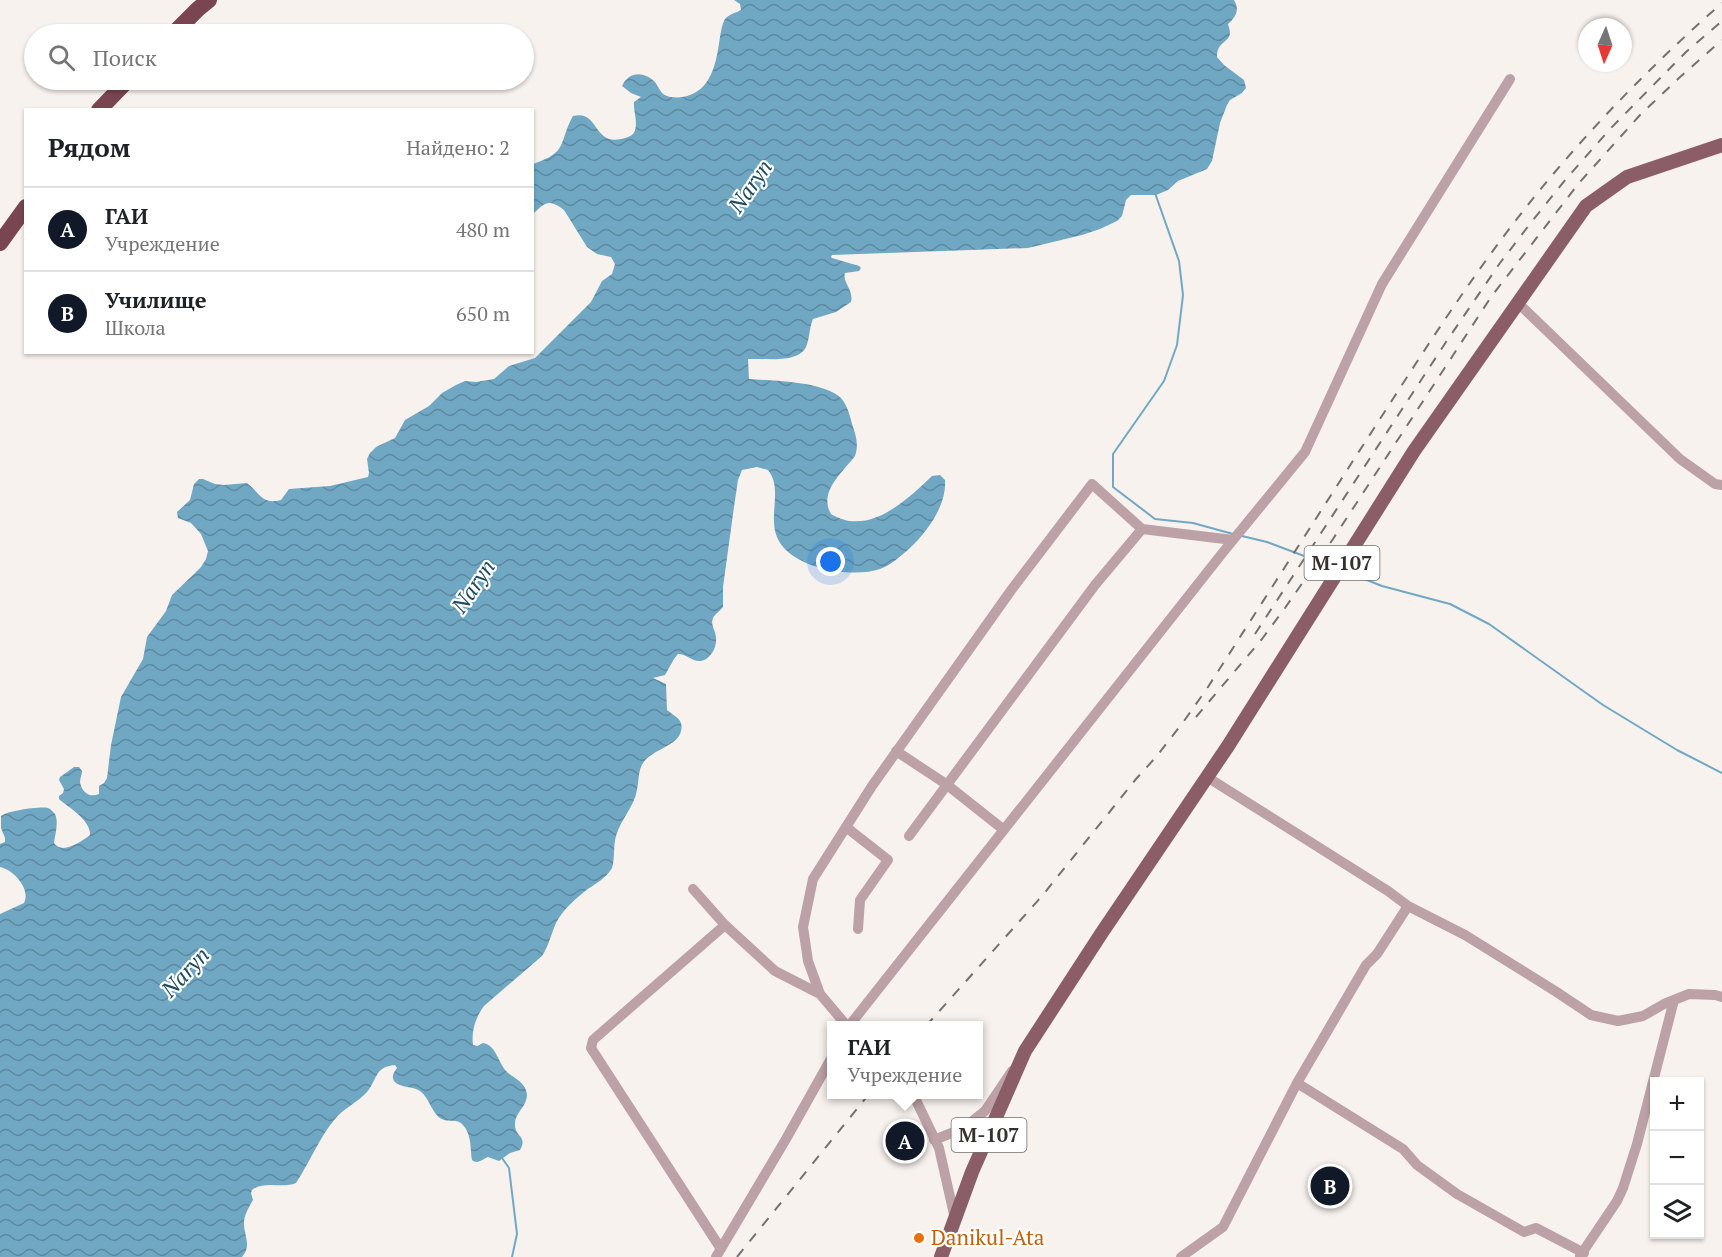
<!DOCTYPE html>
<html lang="ru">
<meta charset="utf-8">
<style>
:root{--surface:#fff;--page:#f6f6f6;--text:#202124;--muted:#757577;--line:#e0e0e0;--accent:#111827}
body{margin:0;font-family:"PT Serif",serif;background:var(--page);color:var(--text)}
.controls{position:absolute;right:18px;bottom:18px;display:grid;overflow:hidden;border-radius:0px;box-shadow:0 2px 4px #0004}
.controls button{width:54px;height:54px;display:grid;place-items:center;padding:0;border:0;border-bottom:2px solid var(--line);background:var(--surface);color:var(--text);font:30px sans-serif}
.compass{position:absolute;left:1578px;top:18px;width:54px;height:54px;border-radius:50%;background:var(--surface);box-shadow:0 2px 4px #0004;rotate:183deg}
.you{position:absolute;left:831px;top:562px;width:21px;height:21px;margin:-15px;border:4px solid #fff;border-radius:50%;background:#1a73e8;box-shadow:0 0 0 9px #1a73e833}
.badge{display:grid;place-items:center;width:39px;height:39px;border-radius:50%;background:var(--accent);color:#fff;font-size:20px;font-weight:700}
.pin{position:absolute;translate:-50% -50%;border:3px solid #fff;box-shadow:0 2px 6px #0006}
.popup{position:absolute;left:827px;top:1021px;width:156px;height:78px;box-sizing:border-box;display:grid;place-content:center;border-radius:0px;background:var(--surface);filter:drop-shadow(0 2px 4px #0005);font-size:20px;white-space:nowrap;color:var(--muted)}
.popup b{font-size:22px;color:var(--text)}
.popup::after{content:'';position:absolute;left:50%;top:100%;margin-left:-12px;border:12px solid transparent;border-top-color:var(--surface)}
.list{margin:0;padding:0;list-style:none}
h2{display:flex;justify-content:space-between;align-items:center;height:78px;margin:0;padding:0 24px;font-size:26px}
h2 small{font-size:20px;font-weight:400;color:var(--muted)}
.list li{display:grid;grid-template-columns:39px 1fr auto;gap:18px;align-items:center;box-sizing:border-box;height:84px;padding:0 24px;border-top:2px solid var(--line)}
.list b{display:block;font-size:22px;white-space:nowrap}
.list p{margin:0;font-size:20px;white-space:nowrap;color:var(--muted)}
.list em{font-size:20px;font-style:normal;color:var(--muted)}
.icon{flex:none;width:33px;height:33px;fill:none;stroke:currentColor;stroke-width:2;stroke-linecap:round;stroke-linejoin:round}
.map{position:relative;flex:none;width:1722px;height:1257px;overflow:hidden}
.search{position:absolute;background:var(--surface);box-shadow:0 2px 4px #0004;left:24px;top:24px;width:510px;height:66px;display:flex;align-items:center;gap:15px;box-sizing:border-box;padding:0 21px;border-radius:33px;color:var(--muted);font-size:22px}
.panel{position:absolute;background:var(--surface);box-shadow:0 2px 4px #0004;left:24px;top:108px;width:510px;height:246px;border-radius:0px}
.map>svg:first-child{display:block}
.water{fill:url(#water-waves)}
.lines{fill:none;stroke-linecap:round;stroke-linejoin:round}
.stream{stroke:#70a8c4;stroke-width:2}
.minor{stroke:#bca1a6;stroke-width:10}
.major{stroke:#8b5e67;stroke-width:14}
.highway{stroke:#794551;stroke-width:16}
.rail{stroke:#75716f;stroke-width:2;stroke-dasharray:10 10;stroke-linecap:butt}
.food-dot{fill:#e8710a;stroke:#fff;stroke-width:2}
.labels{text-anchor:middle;stroke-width:4.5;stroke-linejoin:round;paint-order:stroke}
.shield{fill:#fff;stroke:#716f6e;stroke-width:1.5}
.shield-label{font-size:20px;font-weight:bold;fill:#343130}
.food-label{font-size:21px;fill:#c56008;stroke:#fff;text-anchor:start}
.water-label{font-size:22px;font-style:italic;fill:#1c4a60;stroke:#fff}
</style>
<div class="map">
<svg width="1722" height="1257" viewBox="0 0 1722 1257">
<defs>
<pattern id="water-waves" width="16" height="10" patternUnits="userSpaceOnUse" patternTransform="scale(1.5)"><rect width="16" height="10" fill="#70a8c4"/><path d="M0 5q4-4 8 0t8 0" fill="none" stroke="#5d89a0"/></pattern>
</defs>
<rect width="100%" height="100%" fill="#f8f2ee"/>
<path class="water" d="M734,0H1234C1240,10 1236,17 1228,24C1229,27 1230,31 1230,34C1228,43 1217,42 1217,57L1224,65L1244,80L1246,88L1242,93L1230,100L1227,105L1220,123L1212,161L1207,169L1178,181L1168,190L1156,195H1131L1126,200L1122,216L1117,221L1100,229L1082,235L1028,248L832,255L831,257L832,258L859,266L861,268L859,271L845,273C842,282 854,290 851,302L836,312L813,319C809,328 810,338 806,347C798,364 764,358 748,359L749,379C774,381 822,381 841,398C847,405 850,415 852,424C856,435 859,445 855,456C843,472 818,492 831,514C868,537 906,501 932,476L940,475L945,480C947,505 927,532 910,548C901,556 891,565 880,569C851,579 789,568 777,537C768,516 783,488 768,470L757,467L742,470L738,480L734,507L723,587V607C720,611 715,614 713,618C710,625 716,631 716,638C717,647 711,659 701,661C692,662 687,654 678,654L674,659L665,675L653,678L666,684L667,710C675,717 684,719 681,731C678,746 651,750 643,763C638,771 639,780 637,790C634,807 621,819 616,836C613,846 615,860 612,868C606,879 594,884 584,892C574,900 562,911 556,923C551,934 549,945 542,956L484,1006C476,1017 471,1030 473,1045L477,1046L483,1043C496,1045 498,1062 506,1071C514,1079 526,1082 527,1095C527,1107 514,1113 515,1125C515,1137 528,1136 520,1150L510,1153L499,1161L488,1157C482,1159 478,1165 472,1160C470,1148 472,1134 462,1124C457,1119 450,1122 444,1120C432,1116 430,1098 420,1091C413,1086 399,1088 394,1081C391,1076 394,1072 397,1068L395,1065C374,1067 378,1079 367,1092C358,1102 344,1108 335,1119C319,1138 310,1162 296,1183C282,1189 265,1180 252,1190L251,1193L253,1200C249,1207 244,1215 244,1223C244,1236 252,1246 242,1257H0V914L24,903C31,889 14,870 0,867V844L5,842V838L1,828V816C7,811 40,806 48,808C51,809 53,812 55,814C59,823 55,834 54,843C62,855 81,842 90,835C91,820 69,808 59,799V796L63,793L64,789L59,780L60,777L74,767H79C80,768 81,770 82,771C82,775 80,778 80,782C82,793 90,798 99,794V786L104,783L107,778L111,745L121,697L143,659L147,637L166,611L172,595L194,574L201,567L206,559L208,551L201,534L191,523L178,518L177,512L190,500L194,484L199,479H203L215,484L224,485L247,483C260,493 262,505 281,500L289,489L330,486L368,477L369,473L367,459L370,453L376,447L395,438L405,420L429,406L442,393L456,385L465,381L476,382L494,379L509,366L535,358L591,302L602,281L612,274L615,264L611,257L597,254L587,247L564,210C548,198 545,203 533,214V164C569,152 558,143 573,116C600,109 592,148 625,138C629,137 634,135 635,130C638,122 633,110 634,102L641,97L631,93L622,86C629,71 644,71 655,82C658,86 660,91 663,94C670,99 683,98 690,95C713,87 717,58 720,37C721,31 722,24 725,19C729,14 736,13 741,10L740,4Z"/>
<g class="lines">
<path class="stream" d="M1155,193L1179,261L1183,295L1177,345L1164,381L1113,454V487L1155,519L1193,523L1233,534
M1242,536L1267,542L1336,568
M1344,571L1382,586L1450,604L1489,624L1603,705L1677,750L1722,773
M502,1158L509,1168L517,1234L512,1257"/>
<path class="minor" d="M1518,303L1680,459L1715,484L1722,485
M896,751L946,784L1004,830
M1207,777L1388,891L1408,906L1465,935L1555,991L1591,1015L1618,1021L1643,1016L1664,1004L1689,994L1715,995L1722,997
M846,827L888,860L860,900L858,929
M909,836L1095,585L1142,529L1233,540
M693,889L725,925L775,971L820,994
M847,1026L820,994L808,961L803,927L813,879L872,786L1012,589L1092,484L1142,529
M849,1026L1224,551L1305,452L1382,284L1510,79
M1297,1083L1403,1149L1417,1165L1457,1194L1524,1232L1536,1228L1584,1253
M913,1094L939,1148L955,1219
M934,1140L964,1128L985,1111L1012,1071
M721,1249L591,1048L593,1040L725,925
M1580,1256L1617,1201L1623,1188L1637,1144L1674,1000
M716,1257L786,1139L832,1057
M1181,1257L1223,1227L1297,1083L1366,965L1377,954L1408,906"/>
<path class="major" d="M941,1257L972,1172L1025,1051L1101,934L1228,746L1414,451L1586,206L1627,177L1722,145"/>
<path class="highway" d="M173,34L198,9L209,0
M99,110L128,80
M0,243L26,207"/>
<path class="rail" d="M1255,634L1446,342L1500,263L1533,220L1566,179L1610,129L1686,52L1722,21
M1196,717L1262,639L1285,608L1333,539L1491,297L1579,183L1640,115L1679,78L1722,40
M926,1026L1042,896L1136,779L1156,757L1184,721L1208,687C1258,609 1308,531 1358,453C1408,376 1457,297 1513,224C1575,143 1646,70 1722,3
M737,1257L869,1094"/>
</g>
<circle class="food-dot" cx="919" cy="1238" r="6"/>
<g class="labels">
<g class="shield">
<rect x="1304.5" y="546" width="75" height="34" rx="4.5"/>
<rect x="951.5" y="1118" width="75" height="34" rx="4.5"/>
</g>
<g class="shield-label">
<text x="1342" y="570">М-107</text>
<text x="989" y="1142">М-107</text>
</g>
<g class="food-label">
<text x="931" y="1245">Danikul-Ata</text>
</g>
<g class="water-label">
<text transform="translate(750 186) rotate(-55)" y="8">Naryn</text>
<text transform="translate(473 586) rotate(-56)" y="8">Naryn</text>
<text transform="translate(185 972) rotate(-47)" y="8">Naryn</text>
</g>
</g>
</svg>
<div class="controls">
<button>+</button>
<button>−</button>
<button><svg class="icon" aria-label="layers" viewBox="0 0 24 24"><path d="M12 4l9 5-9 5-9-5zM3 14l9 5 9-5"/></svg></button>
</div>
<svg class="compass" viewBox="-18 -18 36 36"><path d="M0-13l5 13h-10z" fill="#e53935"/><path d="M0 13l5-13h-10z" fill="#757577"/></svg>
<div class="you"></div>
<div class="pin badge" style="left:905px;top:1141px">A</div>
<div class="popup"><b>ГАИ</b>Учреждение</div>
<div class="pin badge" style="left:1330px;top:1186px">B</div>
<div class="search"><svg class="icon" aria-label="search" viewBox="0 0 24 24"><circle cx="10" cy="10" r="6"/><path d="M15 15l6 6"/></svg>Поиск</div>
<section class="panel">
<h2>Рядом<small>Найдено: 2</small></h2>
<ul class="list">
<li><span class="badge">A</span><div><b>ГАИ</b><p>Учреждение</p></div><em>480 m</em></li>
<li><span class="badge">B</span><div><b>Училище</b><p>Школа</p></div><em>650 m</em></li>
</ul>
</section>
</div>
